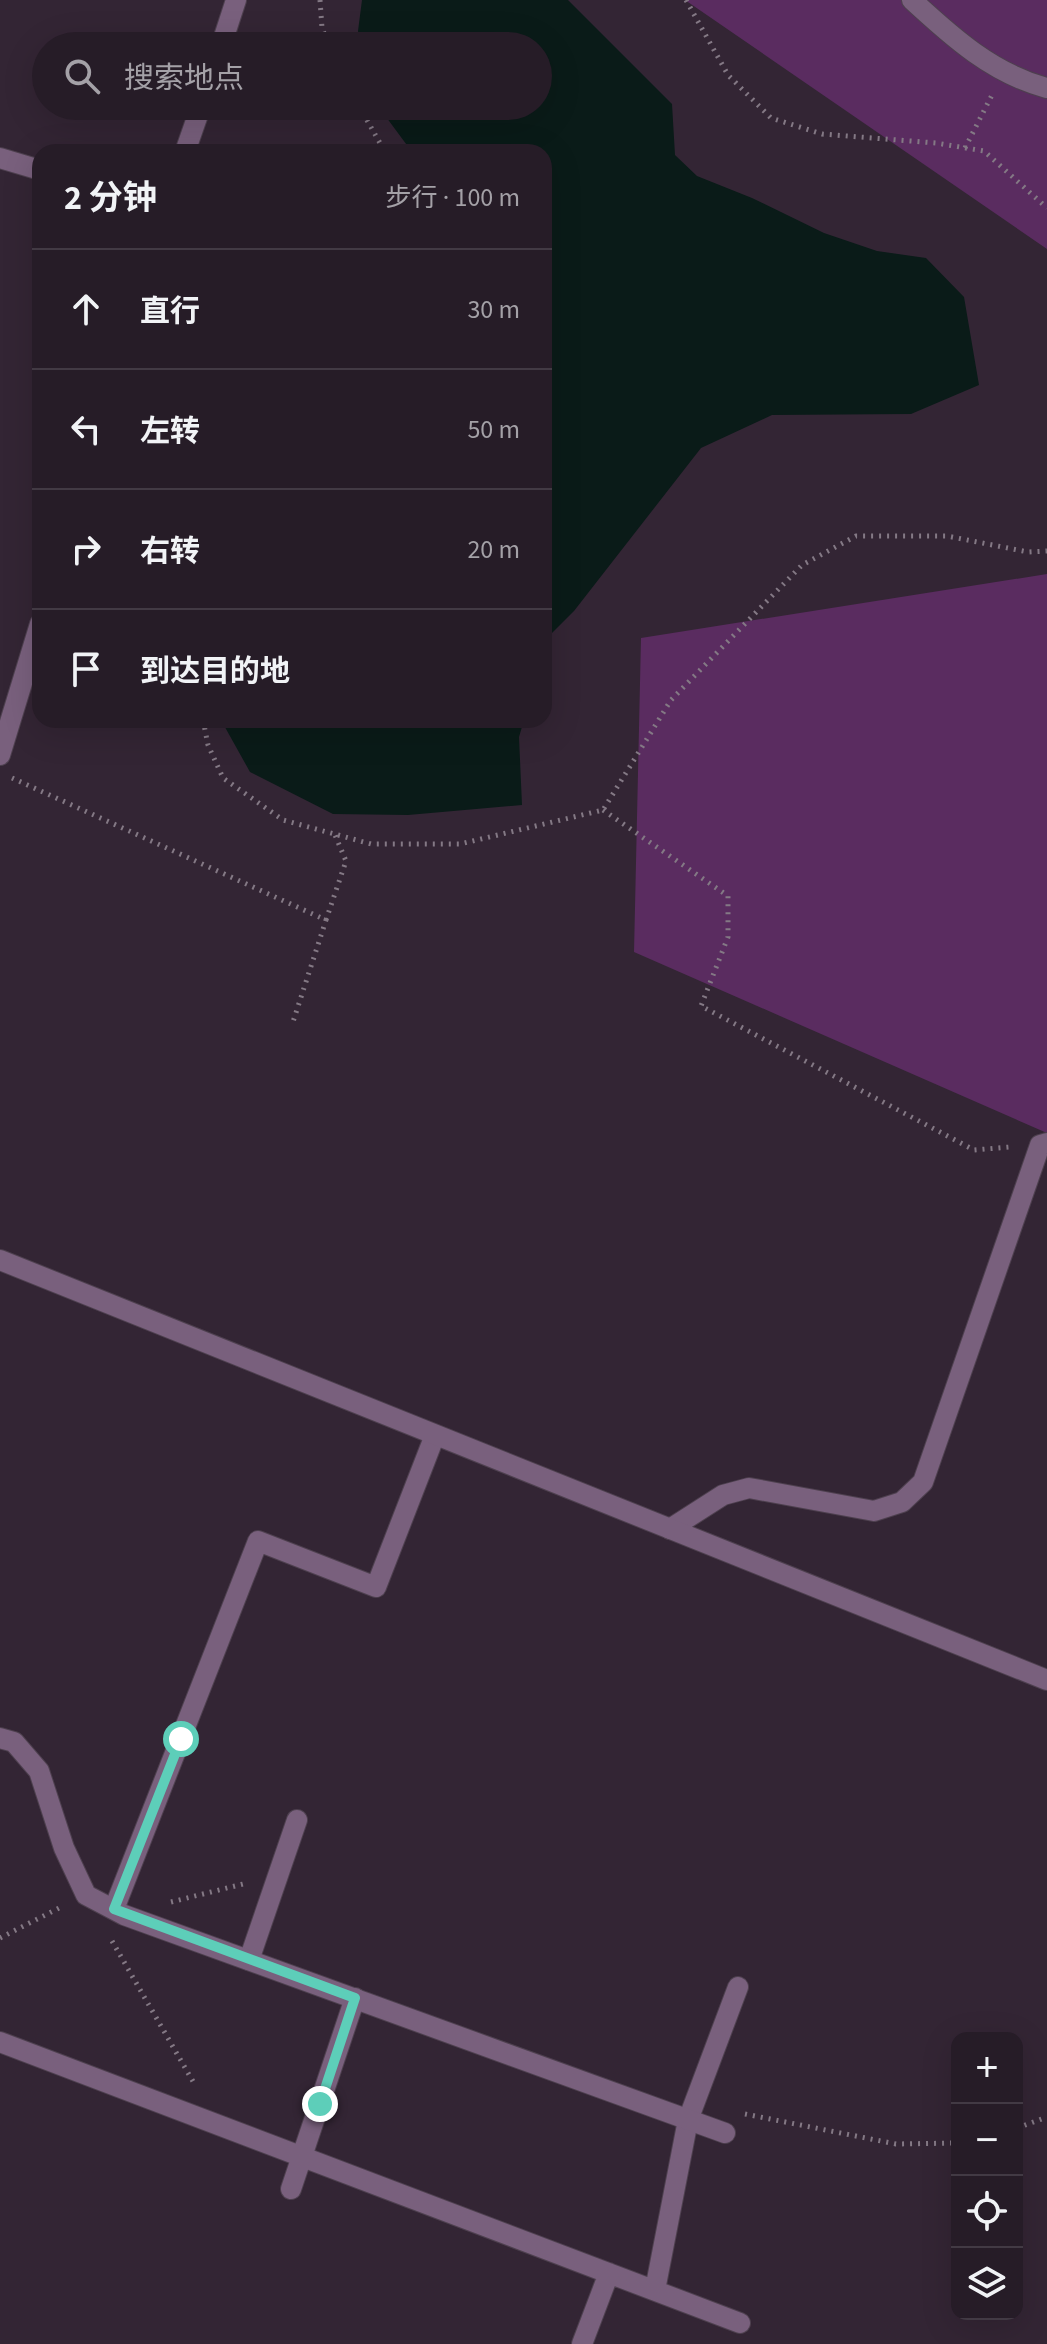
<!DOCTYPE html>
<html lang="zh">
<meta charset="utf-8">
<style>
:root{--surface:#261c27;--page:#2e252f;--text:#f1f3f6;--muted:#a4a1a7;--line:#423a44}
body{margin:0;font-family:"Source Sans 3","Noto Sans SC",sans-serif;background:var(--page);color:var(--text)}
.controls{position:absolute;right:24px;bottom:24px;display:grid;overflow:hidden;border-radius:16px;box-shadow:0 8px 32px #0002}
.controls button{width:72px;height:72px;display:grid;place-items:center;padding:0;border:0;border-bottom:2px solid var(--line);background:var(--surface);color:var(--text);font:40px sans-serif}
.stop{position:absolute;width:24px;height:24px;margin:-18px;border:6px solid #5dceb9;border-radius:50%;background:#fff}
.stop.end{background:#5dceb9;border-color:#fff;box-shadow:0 2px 8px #0008}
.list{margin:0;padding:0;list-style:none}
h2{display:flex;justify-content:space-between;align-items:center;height:104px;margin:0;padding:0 32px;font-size:34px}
h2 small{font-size:26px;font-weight:400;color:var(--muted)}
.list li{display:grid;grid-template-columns:52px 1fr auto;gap:24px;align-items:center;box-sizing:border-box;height:120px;padding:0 32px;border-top:2px solid var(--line)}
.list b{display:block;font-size:30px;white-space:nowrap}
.list em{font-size:26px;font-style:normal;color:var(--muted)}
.icon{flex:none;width:44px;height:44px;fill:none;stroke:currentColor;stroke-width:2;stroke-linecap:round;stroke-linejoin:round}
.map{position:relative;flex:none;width:1047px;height:2344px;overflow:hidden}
.search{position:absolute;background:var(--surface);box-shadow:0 8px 32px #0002;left:32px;top:32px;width:520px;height:88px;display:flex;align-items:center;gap:20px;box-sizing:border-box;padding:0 28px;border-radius:44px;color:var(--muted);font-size:30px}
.panel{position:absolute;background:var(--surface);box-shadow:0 8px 32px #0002;left:32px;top:144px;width:520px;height:584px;border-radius:24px}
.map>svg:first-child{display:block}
.green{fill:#5a2c60}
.water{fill:#0a1b18}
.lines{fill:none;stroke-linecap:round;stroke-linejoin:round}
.lane-casing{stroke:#4e404f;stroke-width:22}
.street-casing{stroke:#4e404f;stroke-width:22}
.path{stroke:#847985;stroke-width:5;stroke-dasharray:2 6;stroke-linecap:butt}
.lane{stroke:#79607d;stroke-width:20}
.street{stroke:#79607d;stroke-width:20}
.route{stroke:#5dceb9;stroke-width:10}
</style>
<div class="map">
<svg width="1047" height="2344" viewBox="0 0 1047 2344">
<rect width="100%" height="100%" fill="#332534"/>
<path class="green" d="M685,0H1047V249Z
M1047,574V1133L634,952L641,638Z"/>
<path class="water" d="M362,0H568L672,104L675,155L697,176L752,198L824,233L877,251L926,258L964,297L979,385L911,414L772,415L701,448L574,611L544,641V152H412L378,106H538V46H361L358,31Z
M221,720H524L519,737L522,805L408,815L333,814L250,772Z"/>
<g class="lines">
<defs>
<path id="lane" d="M670,1529L723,1495L749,1488L874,1511L902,1502L923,1482L1040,1145L1047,1143
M114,1909L258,1541L376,1587L435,1435
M249,1960L297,1820
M0,2042L740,2323
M291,2189L355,1998
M655,2290L688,2120L738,1987
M582,2344L609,2273"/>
<path id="street" d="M912,0C952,37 993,74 1047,88
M221,46L236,0
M185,152L201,106
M0,158L40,170
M0,755L40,624
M0,1260L1047,1680
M0,1738L14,1742L39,1771L64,1848L86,1895L124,1915L725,2133"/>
</defs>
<use href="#lane" class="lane-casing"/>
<use href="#street" class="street-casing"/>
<path class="path" d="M320,0L322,28L329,46
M686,0L728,75L771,118L822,134L936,143L984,151L1047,208
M359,106L385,152
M965,148L992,95
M203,720L208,745L223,778L283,820L371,844H460L603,810L671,700L802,565L856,536H947L1028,552L1047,551
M12,778L326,920L292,1025
M603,810L728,896V937L701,1006L974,1150L1010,1147
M326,920L346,861L335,835
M171,1902L247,1883
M0,1938L63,1906
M112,1941L195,2085
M745,2114L896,2144L957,2143
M1017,2128L1047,2117"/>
<use href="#lane" class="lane"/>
<use href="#street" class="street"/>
</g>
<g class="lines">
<path class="route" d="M181,1739L114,1909L355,1998L320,2104"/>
</g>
</svg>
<div class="controls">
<button>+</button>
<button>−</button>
<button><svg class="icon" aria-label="locate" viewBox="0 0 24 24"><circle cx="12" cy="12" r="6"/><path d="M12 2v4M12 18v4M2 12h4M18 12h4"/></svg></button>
<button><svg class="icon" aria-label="layers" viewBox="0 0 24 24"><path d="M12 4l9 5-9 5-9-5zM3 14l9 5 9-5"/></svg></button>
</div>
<div class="stop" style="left:181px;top:1739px"></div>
<div class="stop end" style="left:320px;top:2104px"></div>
<div class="search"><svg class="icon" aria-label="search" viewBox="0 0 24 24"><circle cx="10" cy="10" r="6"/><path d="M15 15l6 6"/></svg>搜索地点</div>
<section class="panel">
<h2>2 分钟<small>步行 · 100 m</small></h2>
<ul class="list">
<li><svg class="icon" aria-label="ahead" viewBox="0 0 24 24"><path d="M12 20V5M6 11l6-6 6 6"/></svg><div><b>直行</b></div><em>30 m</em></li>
<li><svg class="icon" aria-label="left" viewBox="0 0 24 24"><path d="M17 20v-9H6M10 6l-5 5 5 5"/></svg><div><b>左转</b></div><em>50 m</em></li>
<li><svg class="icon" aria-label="right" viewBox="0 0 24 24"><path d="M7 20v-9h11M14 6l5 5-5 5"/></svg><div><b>右转</b></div><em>20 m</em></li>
<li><svg class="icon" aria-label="arrive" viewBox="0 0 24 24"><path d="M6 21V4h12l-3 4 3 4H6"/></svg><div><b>到达目的地</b></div></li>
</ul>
</section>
</div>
